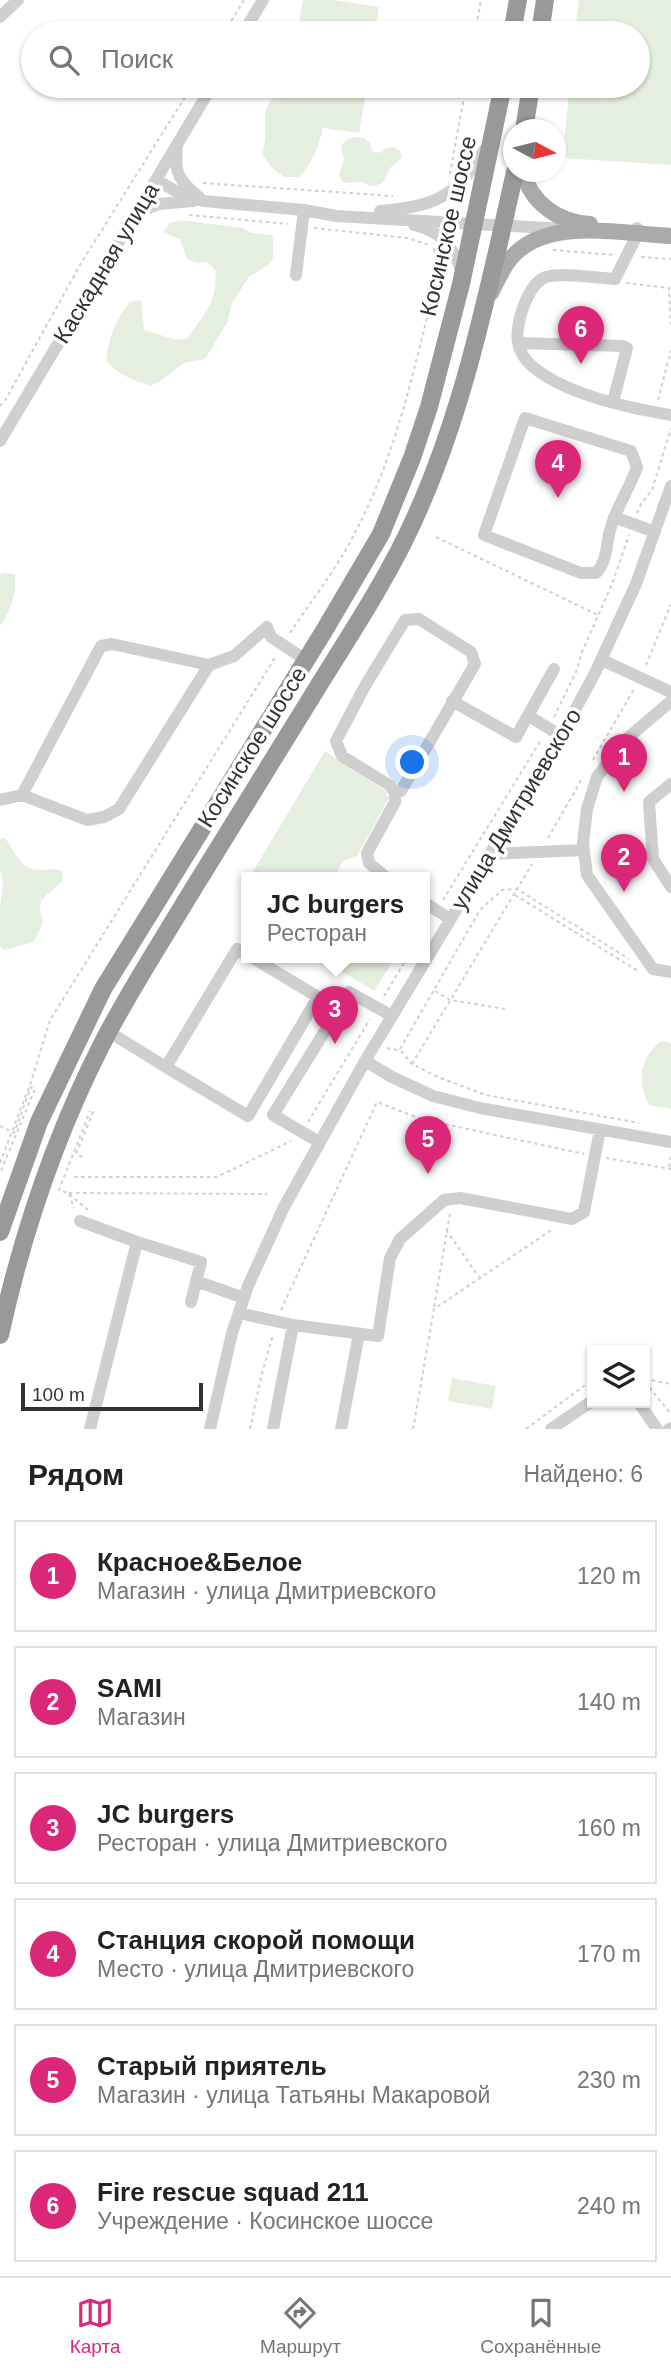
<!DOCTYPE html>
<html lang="ru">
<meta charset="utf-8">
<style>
:root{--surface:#fff;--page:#f6f6f6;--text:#222;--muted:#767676;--line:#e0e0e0;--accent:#db2777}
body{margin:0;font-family:Arial,sans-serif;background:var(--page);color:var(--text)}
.controls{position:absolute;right:21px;bottom:21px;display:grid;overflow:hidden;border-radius:0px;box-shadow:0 2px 5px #0004}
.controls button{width:63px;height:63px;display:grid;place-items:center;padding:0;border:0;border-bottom:2px solid var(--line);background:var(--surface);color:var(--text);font:35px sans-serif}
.compass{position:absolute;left:503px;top:119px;width:63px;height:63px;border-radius:50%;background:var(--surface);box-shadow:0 2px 5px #0004;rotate:97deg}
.scale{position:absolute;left:21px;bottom:18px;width:182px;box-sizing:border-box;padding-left:7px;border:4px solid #323232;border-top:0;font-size:19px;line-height:24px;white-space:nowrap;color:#323232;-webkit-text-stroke:5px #fff;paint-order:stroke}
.you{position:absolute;left:413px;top:763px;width:24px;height:24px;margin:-18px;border:5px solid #fff;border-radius:50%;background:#1a73e8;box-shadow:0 0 0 10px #1a73e833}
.badge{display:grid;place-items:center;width:46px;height:46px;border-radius:50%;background:var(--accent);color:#fff;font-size:23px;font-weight:700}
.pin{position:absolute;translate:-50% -58px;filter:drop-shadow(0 2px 4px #0008)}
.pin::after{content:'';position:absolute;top:37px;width:24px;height:21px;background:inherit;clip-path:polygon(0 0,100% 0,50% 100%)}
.popup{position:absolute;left:241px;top:872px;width:189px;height:91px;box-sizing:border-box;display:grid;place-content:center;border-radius:0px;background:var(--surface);filter:drop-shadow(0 2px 5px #0005);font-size:23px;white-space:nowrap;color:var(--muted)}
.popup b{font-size:26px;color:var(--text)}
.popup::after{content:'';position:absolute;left:50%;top:100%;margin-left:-14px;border:14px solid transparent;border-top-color:var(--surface)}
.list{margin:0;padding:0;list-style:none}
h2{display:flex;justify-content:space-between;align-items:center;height:91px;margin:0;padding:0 28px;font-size:30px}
h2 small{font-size:23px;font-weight:400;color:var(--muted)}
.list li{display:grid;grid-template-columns:46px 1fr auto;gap:21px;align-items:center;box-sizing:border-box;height:112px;margin:0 14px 14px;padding:0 14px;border:2px solid var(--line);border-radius:0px}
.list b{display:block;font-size:26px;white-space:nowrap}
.list p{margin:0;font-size:23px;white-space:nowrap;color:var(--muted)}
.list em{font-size:23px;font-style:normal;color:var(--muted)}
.icon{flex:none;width:38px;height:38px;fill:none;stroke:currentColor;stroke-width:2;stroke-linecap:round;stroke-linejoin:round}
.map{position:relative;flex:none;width:671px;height:1429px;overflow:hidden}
.search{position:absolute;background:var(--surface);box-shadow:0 2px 5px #0004;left:21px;right:21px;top:21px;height:77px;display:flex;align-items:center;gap:18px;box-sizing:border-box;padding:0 24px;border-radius:38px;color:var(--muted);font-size:26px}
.sheet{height:847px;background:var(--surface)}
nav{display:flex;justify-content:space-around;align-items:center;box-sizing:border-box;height:98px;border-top:2px solid var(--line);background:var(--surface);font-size:19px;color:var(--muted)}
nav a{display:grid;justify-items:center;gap:4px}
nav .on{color:var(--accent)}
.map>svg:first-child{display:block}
.green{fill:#e4efdf}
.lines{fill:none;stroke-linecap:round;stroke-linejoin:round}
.path{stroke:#cfcfcf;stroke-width:2;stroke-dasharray:3.5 3.5;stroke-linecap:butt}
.minor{stroke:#cfcfcf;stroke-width:12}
.major{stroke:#aaa;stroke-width:16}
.highway{stroke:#999;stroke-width:18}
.labels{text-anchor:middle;stroke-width:7;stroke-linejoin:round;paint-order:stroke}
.street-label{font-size:23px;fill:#323232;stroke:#fff}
</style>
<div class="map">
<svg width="671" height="1429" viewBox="0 0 671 1429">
<rect width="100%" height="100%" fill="#fff"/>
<path class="green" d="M303,0H333L379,7L375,33H297Z
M579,0H671V165L562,158L570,86H638V33H575Z
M289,86H367L359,133L323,128C319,145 312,165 299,177H284L271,167L262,154C272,120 252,108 289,86Z
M356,137L364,138L370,143L372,151L379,153L386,148L394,147L400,151L402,158L390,168L384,181L377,186H370L362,182L343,183L339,175L344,160L341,145L348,139Z
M180,220L243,228L252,233L273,235V258L267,266L249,277L232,303L227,323L205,359L184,363L159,382L150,386C132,379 117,375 106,360C109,338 115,319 130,302L141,300L144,330C160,333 171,342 187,339C203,316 219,300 215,270L207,262L197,263L187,259L180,239L163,232L170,223Z
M3,573L15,574C17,592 11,611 0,626V575Z
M325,751L385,791L389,798L357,856L343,861L334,878H249Z
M5,838C16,852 19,870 41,870C51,870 51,867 62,871L63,881L41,900L40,911L43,922L34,942L5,950L0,947V907L3,881L0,870V839Z
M321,958H395L374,991Z
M661,1041L671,1043V1109L649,1105C636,1081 640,1058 661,1041Z
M452,1378L496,1386L492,1409L448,1401Z"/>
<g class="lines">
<path class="path" d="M224,33L244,0
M475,33L481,0
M450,174L466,86
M203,183L393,196
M189,215L288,224
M314,228L407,238L429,245
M553,250L614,255
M641,257L671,259
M626,283L669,288L671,328
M658,400L671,350
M0,406L6,399L80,265L192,86
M637,513L641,504L652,490L671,428
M436,537L598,615
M290,633C309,604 332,575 349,544C382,484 402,420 418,353C427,318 437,285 434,248
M646,665L671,604
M554,717L576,672L582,652L612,584L629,535
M593,760L634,689
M548,838L583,777
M515,895L638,971
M443,900L541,740
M424,930L429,922
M435,991L450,1000L505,1009
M384,996L407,958
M387,1048L398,1050
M400,1049L480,910L502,890L517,889L629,959
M401,1051L412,1064L438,1077L486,1095L639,1123
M412,1064L532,864
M308,1122L370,1019
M0,1126L14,1133L31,1087L35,1089L0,1173
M82,1157L76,1154L93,1112L91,1111
M606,1158L671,1169
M0,1163L31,1082L50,1020L276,656
M669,1167L671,1155
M74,1177H217L291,1141
M69,1193L267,1194
M69,1194L74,1208
M88,1210L68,1193L59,1190L90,1111
M446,1230L479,1277
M434,1307L450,1213
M281,1310L377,1102L421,1119L584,1154
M645,1379L671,1384
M645,1382L671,1414
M250,1429L261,1377L273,1335
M413,1429L434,1309L553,1229
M526,1429L592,1380"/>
<path class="minor" d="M0,17L18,0
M243,33L263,0
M177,147C174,173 179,181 199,197
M156,180L183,195L204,201L304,210L336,216L563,229
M380,211C435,206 456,198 485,149
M137,212L159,204L193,201
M414,225C441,231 454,247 462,274
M637,228V235L615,279C597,278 562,272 546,277C527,284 515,325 518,343C520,352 525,360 532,366C564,394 629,408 671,415
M296,275L304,210
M518,343L623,346L627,348L613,402
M525,418L631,451L637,467C630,488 617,506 611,527C606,542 608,561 596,573H581L484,535Z
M0,441L212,86
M614,517L655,532
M602,660L671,692
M209,665L112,644L101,646L22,795L87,820L104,817L119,809L209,665L234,656L267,627L271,637L306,660
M452,701L516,737L554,669
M671,701L623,742L597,777L587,809L583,843L587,875L653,969L671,972
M529,716L561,736
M671,784L649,802L653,859L671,887
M0,800L22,795
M489,854L584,850
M387,878L369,863L367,853L395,802V792L389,785L342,756L336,741L365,686L405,620L419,619L471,652L475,664L401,791L395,792
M424,902L450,919
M253,958L338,1009
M109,1032L166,1067L237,949L246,954
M365,1061L392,1077L433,1096L480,1108L671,1142
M166,1067L248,1116L318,997
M319,1142L273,1115L349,992L392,1016
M80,1221L137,1242L201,1262L191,1302
M196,1281L244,1298
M239,1313L293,1325L378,1336L390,1258L400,1239L444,1200L460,1198L572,1219L584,1212L600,1130
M639,1403L657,1429
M90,1429L137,1242
M210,1429L232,1333L248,1286L284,1207L365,1061L561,736L595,673L636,584L671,486
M273,1429L293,1325
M341,1429L359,1334
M551,1429L592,1401
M669,1429L671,1428"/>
<path class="major" d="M523,172C531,203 558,222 590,224
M491,293C499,278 505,262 518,251C555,218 625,234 671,236"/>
<path class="highway" d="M512,33L518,0
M540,33L545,0
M524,130L531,86
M0,1232L39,1122L103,989L324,631L381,534L412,458L429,407L461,284L503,86
M0,1335C22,1235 55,1136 102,1044C128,993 160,944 190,894C233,825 276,755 319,685C348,638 379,591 404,541C461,426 487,296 515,172"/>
</g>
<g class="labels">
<g class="street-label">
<text transform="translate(448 226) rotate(-77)" y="8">Косинское шоссе</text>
<text transform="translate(106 263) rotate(-59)" y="8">Каскадная улица</text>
<text transform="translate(252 747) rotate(-58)" y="8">Косинское шоссе</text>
<text transform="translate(516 809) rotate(-59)" y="8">улица Дмитриевского</text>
</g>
</g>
</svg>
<div class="controls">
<button><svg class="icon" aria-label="layers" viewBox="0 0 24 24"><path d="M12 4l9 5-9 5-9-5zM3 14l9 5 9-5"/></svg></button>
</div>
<svg class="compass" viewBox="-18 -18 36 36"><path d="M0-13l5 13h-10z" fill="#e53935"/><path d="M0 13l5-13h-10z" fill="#767676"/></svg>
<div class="scale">100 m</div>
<div class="you"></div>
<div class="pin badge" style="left:624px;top:792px">1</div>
<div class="pin badge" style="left:624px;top:892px">2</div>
<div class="pin badge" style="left:335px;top:1044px">3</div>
<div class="popup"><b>JC burgers</b>Ресторан</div>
<div class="pin badge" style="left:558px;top:498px">4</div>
<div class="pin badge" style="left:428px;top:1174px">5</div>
<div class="pin badge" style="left:581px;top:364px">6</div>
<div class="search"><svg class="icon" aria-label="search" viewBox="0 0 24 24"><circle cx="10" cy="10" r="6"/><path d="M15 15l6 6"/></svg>Поиск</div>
</div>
<section class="sheet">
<h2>Рядом<small>Найдено: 6</small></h2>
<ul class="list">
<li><span class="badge">1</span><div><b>Красное&amp;Белое</b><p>Магазин · улица Дмитриевского</p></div><em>120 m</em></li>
<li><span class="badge">2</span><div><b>SAMI</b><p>Магазин</p></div><em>140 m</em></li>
<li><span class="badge">3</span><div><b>JC burgers</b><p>Ресторан · улица Дмитриевского</p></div><em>160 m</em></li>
<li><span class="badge">4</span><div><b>Станция скорой помощи</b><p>Место · улица Дмитриевского</p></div><em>170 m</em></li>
<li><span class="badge">5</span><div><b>Старый приятель</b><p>Магазин · улица Татьяны Макаровой</p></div><em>230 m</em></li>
<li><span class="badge">6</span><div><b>Fire rescue squad 211</b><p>Учреждение · Косинское шоссе</p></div><em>240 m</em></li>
</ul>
</section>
<nav>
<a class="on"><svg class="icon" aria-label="map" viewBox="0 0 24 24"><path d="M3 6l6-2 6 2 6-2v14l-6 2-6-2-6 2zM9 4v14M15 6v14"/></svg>Карта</a>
<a><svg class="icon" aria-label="directions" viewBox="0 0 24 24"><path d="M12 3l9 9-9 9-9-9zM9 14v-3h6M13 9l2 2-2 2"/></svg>Маршрут</a>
<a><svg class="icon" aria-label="saved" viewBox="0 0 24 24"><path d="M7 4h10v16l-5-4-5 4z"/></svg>Сохранённые</a>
</nav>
